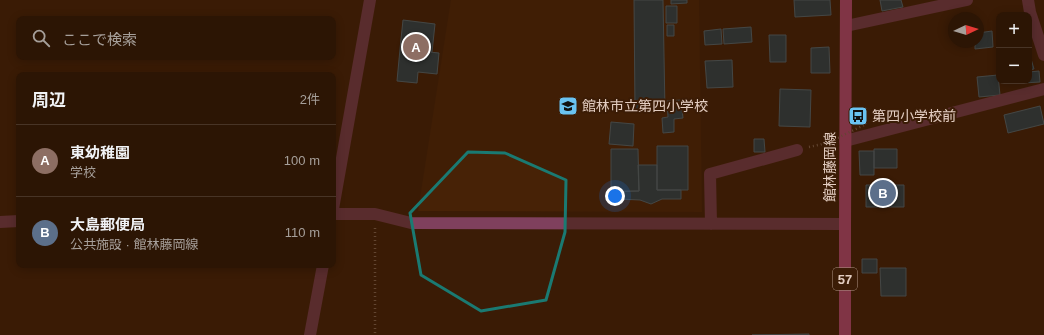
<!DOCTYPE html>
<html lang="ja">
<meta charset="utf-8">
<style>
:root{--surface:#2c1504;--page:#341e0e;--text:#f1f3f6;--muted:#a69f9a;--line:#483426;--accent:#0f766e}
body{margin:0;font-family:Arial,"Noto Sans JP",sans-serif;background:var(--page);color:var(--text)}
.controls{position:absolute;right:12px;top:12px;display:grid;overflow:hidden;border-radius:8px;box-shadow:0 2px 10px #0003}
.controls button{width:36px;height:36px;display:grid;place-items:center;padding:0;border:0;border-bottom:1px solid var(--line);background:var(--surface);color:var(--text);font:20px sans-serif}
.compass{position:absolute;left:948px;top:12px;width:36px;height:36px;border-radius:50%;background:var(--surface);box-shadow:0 2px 10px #0003;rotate:86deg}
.you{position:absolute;left:615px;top:196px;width:14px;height:14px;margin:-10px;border:3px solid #fff;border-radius:50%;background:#1a73e8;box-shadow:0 0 0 6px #1a73e833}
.badge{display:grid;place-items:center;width:26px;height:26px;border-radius:50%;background:var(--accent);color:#fff;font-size:13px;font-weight:700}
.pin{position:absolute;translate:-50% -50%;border:2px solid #fff;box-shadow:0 1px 4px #0006}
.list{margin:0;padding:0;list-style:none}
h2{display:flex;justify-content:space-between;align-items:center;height:52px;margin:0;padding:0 16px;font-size:17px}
h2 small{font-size:13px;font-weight:400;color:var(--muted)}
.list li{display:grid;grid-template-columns:26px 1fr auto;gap:12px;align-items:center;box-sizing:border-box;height:72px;padding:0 16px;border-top:1px solid var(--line)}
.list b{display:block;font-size:15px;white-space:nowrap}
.list p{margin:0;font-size:13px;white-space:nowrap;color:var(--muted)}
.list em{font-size:13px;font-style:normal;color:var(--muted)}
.icon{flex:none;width:22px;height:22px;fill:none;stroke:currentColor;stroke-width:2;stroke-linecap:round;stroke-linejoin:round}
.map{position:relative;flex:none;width:1044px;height:335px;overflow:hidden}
.search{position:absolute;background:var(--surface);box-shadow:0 2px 10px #0003;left:16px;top:16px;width:320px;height:44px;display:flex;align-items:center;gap:10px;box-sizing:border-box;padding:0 14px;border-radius:8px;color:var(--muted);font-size:15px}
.panel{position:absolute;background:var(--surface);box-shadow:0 2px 10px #0003;left:16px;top:72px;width:320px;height:196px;border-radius:8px}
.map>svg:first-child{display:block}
.built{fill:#472206}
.building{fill:#214b60;stroke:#507b92}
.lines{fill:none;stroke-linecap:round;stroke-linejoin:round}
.path{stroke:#927867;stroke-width:2.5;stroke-dasharray:1 3;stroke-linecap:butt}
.minor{stroke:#7f405d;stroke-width:12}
.major{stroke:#d55393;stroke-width:12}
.path-bridge{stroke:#927867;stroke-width:2.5;stroke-dasharray:1 3;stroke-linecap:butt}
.marked{fill:none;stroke:#1a7a72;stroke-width:3;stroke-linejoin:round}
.labels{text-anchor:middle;stroke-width:4;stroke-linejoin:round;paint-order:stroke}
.shield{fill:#3b1c06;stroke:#b19889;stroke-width:1}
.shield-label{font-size:13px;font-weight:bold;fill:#e3cdc1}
.poi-label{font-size:14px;fill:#e3cdc1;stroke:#3b1c06;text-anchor:start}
.street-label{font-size:14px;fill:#e3cdc1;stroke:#3b1c06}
</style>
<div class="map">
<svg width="1044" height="335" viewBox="0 0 1044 335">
<rect width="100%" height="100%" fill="#3b1c06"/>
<path class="built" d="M451,0H699L702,212L418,211Z"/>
<path class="building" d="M634,0H663L665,111H635Z
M671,0H687V3L671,4Z
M794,0H830L831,15L795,17Z
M880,0H901L903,7L882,11Z
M666,6H677V23H666Z
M403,20L435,24L432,52L400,49Z
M667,25H674V36H667Z
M751,27L752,42L724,44L723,29Z
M721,29L722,44L705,45L704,31Z
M992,31L993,47L975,49V42H978V33Z
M769,35H786V62H770Z
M829,47L830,73H811V48Z
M400,49L439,53L437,74L418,72L417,83L397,81Z
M1031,59L1034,69L1029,70V60Z
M732,60L733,87L707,88L705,61Z
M1039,71L1040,82L1023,83V81H1029V72Z
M998,75L1000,95L979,97L977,77Z
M780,89L811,90L810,127L779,126Z
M681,100L683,118L674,119V132L663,133L662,118L668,117L667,101Z
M1040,106L1044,124L1008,133L1004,115Z
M611,122L634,124L633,146L609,144Z
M754,139H764L765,152H754Z
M657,146H688V190H657Z
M611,149H638L639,191L611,192Z
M874,149H897V168H874Z
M859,151H874V175H860Z
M638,165H657V190H681V199H662L651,204L640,200L619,199L620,191H639Z
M866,185H904V207H866Z
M862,259H877V273H862Z
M880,268H906V296H881Z
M809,334V335H752Z"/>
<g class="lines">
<path class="path" d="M809,147L827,143
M375,228V335"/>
<path class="minor" d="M1028,0L1030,12L1044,55
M846,26L967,0
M845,141L1044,89
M333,209L370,0
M333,214H375L411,223L845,224
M0,222L19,221
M711,224L710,174L797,150
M310,335L323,265"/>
<path class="major" d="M845,335V224L846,0"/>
<path class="path-bridge" d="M827,143L864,125"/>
</g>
<path d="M0 0H1044V335H0ZM468,152L505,153L566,180L565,232L546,300L481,311L421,275L410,213Z" fill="#3b1c06" fill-opacity=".55" fill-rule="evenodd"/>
<path class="marked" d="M468,152L505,153L566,180L565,232L546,300L481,311L421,275L410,213Z"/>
<defs>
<symbol id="school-square" viewBox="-11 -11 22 22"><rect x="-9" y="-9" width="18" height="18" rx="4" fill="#6ac3f1" stroke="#3b1c06"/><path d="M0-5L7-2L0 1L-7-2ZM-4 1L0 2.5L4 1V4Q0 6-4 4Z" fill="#111"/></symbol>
<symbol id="bus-square" viewBox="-11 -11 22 22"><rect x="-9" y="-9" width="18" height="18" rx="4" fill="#6ac3f1" stroke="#3b1c06"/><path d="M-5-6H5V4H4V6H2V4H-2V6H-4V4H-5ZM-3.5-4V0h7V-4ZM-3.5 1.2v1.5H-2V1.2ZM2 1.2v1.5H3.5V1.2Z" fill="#111"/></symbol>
</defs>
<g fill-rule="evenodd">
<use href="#school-square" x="557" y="95" width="22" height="22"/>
<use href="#bus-square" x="847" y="105" width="22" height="22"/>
</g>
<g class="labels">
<rect class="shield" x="833" y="268" width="24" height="22" rx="3"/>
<g class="shield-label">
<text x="845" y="284">57</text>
</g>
<g class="poi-label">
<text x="582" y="111">館林市立第四小学校</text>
<text x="872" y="121">第四小学校前</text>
</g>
<g class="street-label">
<text transform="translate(830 167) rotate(-90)" y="5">館林藤岡線</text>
</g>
</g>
</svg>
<div class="controls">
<button>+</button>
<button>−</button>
</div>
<svg class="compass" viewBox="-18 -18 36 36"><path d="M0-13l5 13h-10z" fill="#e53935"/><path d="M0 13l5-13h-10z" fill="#a69f9a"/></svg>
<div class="you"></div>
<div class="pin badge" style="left:416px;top:47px;background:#8d6e63">A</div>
<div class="pin badge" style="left:883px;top:193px;background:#5c6f8a">B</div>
<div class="search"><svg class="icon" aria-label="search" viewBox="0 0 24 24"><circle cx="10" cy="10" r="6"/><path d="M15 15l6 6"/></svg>ここで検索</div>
<section class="panel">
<h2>周辺<small>2件</small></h2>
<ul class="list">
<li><span class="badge" style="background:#8d6e63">A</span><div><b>東幼稚園</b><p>学校</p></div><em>100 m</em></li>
<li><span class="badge" style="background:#5c6f8a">B</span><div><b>大島郵便局</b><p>公共施設 · 館林藤岡線</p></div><em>110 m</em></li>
</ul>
</section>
</div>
